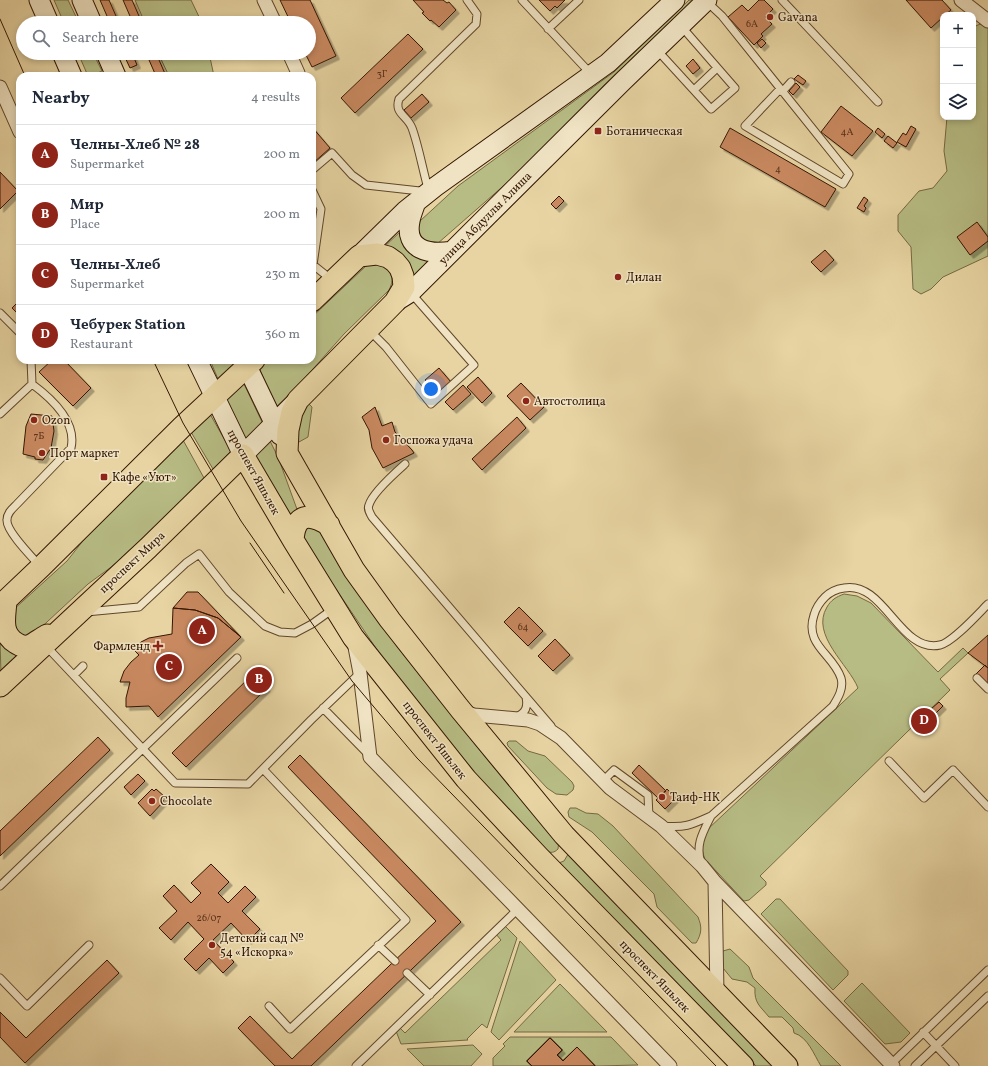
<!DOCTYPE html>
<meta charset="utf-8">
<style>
:root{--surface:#fff;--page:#f2f2f3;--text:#1f2937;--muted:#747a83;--line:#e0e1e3;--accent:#8f2418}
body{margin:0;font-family:Vollkorn,serif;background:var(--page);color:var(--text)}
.controls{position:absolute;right:12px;top:12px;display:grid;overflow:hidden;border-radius:8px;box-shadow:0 2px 6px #0003}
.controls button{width:36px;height:36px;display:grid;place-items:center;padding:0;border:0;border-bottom:1px solid var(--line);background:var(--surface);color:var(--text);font:20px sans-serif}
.you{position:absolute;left:431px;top:389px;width:14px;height:14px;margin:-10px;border:3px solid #fff;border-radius:50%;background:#1a73e8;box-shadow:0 0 0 6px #1a73e833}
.badge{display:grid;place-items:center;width:26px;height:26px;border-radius:50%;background:var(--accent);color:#fff;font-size:13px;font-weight:700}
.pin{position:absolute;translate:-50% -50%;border:2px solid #fff;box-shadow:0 1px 4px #0006}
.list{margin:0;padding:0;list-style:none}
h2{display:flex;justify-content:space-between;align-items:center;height:52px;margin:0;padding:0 16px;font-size:17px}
h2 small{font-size:13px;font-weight:400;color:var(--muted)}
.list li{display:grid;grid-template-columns:26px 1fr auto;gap:12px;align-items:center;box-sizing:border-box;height:60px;padding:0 16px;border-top:1px solid var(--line)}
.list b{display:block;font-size:15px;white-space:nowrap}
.list p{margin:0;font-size:13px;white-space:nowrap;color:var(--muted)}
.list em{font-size:13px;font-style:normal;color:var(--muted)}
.icon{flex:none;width:22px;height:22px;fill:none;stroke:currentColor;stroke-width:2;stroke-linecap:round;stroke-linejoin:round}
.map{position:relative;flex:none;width:988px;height:1066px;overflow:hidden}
.search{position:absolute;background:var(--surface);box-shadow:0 2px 6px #0003;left:16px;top:16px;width:300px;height:44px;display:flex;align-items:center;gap:10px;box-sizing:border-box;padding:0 14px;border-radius:22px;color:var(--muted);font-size:15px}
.panel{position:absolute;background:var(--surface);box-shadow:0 2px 6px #0003;left:16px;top:72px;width:300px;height:292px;border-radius:12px}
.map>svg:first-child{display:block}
.green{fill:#b7bc84;stroke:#766943}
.building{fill:#c98961;stroke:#341602;filter:url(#shadow)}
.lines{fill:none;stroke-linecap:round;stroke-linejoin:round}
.lane-casing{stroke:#61462a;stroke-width:9}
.street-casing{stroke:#61462a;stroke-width:15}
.secondary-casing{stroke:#341602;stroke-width:21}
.primary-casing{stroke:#341602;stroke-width:23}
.lane{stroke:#efe3c3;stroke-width:7}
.street{stroke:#efe3c3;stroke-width:13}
.secondary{stroke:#efe3c3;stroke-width:19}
.primary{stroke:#e7d4a2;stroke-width:21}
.tram{stroke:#341602;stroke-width:1}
.poi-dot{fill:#8f2418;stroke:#efe3c3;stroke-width:1.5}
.labels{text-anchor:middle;stroke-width:3;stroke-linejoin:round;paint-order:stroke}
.number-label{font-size:10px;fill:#59331a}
.poi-label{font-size:12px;fill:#341602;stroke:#efe3c3;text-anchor:start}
.street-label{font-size:12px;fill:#341602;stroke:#efe3c3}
</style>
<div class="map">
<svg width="988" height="1066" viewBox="0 0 988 1066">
<defs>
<filter id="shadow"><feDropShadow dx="3.5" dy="3.5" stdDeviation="0" flood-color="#0004"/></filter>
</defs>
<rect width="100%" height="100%" fill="#e7d4a2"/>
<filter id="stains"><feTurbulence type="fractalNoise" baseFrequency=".005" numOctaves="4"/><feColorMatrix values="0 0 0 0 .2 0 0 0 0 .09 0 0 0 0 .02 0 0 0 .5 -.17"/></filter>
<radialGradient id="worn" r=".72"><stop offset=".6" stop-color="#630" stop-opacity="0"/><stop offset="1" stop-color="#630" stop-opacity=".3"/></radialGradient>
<path class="green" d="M54,0H68L79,23H64Z
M135,0H191L202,23H145Z
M689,0H694L605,84L517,174L437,244L420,240L418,228L420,221L458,186L614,72Z
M988,21V256L943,277L931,289L921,294L913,289L911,247L898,231V215L919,191L933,188L947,171L944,151L947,117H973V27Z
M78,53H93L102,71L91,76H88Z
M158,53H209L214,76H169Z
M402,230L430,260L410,280L382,249Z
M371,263L383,264C391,273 395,278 389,290L344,334L297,387L276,407L259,368L267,360H312V317L366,266Z
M210,360H236L237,362L218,379Z
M244,384L263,424L246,439L225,401Z
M308,403L312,407L308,437L299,442L296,432L300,411Z
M210,414L231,451L213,469L191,432Z
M269,439L278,457L298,512L290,518L254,455Z
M183,440L204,478L129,554L88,584L34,634L30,637L13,633L12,611L67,561L97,523Z
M313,524L320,529L398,648L491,764L559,840L558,849C554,853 551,853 546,851L475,775L384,660L300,536L303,528Z
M844,594L857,596L871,603L938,672L963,648L968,653L940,679L950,690L760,876L766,882V885L749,900L744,901L705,859C700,848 703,840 708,829L858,688C849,665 810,635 827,607C831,600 836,597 844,594Z
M0,640L24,653L1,675Z
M509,741H516L528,751L545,756L572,782L574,786L573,790L567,795L556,794L547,788L508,746L507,743Z
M570,808H576L586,813L598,814L613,826L698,917C702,927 702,933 696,943H692L657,907L654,894L592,832L569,817L568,812Z
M570,851L777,1066H756L556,864L564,861Z
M776,899H780L848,971V975L833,990L761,914Z
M504,925L517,938L487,1028L482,1024L467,1039L468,1040L401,1044L396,1031L399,1027L405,1033L501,940L495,933Z
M520,941L556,980L499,1040L491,1032Z
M730,949L749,967L753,978L841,1066H821C814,1055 808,1037 794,1033L793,1028L782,1017H769C760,1006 754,1003 755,988L747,982L732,979L723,968L721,957L723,951Z
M862,983L910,1033L901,1042L885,1044L844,1001Z
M560,984L607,1032H514Z
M510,1037H611L638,1065L596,1066L577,1047L563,1060L558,1055L563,1050L550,1037L526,1061L531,1066H493V1058L505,1046L503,1044Z
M473,1045L482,1054L471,1066H424L407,1049Z"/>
<path class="building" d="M100,0H109L119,23H110Z
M123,0H132L142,23H133Z
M280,0H310L336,56L312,67L305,53H309V23H291Z
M413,0H443L447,3L449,2L456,10L439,27L431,20L430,21L422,13L424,12Z
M539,0H565L557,8L555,6L550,11Z
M759,0H764L773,9L765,17L772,24L761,34L763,36L754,45L728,17L742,5L748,11Z
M906,0H942L951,10L945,15H943V17L931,28Z
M408,34L423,49L355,113L341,98Z
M762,39L766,43L761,48L757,43Z
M123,53H132L137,65L130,68Z
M146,53H156L166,76H156Z
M693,59L700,68L693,74L686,66Z
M798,75L806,81L803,85L794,79Z
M796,83L800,87L793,95L789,91Z
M422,94L429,102L411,118L404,110Z
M841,106L873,131L852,156L821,132Z
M911,126L916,129L906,147L897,142L903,133L906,135Z
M312,127L330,148L312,164Z
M730,128L836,189L825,207L720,147Z
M878,128L885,134L882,138L875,132Z
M888,136L897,143L893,148L884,141Z
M0,172L18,191L0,209Z
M559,196L564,201L556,209L551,204Z
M864,197L868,200L864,206L866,208L864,212L857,208Z
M977,222L988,237V241L970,255L957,237Z
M825,250L834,260L821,272L811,262Z
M20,300V316L12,308Z
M52,360H64L91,388L73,406L39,372Z
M439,368L451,382L437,393L425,380Z
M478,377L492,393L482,403L467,387Z
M521,383L544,407L530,420L507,396Z
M463,385L471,394L453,410L445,402Z
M375,407L382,426L392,422L395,432L412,450L414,453L383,468L372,448L369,430L362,417Z
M31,414L52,416L54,431L51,448L43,460L35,459V457L23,454L26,426Z
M517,417L526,428L482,470L472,459Z
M187,592H198L241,637L218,618L195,610L173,608Z
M519,607L543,631L528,646L504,622Z
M173,608L195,610L218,618L241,637L158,717L149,706L126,707V698L130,682H120L124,671L131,662L139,655L133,649L141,642L149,638L172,634Z
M988,635V668L968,653Z
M555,639L570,655L553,671L538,656Z
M985,665L988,668V688L975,675Z
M253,674L267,688L186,767L172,753Z
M939,702L943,706L936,713L931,709Z
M926,717L928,720L922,726L920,723Z
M98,737L110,750L0,856V831Z
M300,755L461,922L311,1066H275L238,1028L250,1016L292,1059L436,921L288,767Z
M639,765L666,791L658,798L632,773Z
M138,774L145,781L131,795L124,787Z
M152,789L154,791L156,789L165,797L162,799L164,801L150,816L138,803Z
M667,789L676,798L665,809L656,800Z
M211,864L229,882L218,893L228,903L245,886L256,897L242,911L260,929L248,941L231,923L213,940L234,962L223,973L209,958L196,971L184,959L204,939L188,922L171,940L159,928L177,911L163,896L174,885L191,903L201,893L191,883Z
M107,960L119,973L25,1063L0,1037V1012L26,1038Z
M550,1038L562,1050L557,1055L563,1061L577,1047L595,1066H532L527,1061Z"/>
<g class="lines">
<defs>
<path id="lane" d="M522,0L591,74
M782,0L878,102
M706,1L722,16L849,174L843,184L745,126L780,89
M548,29L579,0
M657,50L711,109L735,88L681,26
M694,90L717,68
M782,92L791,82
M312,170L332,153L352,175L366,185L429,192C423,172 419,147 412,128C407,115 394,114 399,99L476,24L477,14L467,0
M312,190L321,209L313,265
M312,264L332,280
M0,313L20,333
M370,331L386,347L431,404L474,365L411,293
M31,360L32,384C51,398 77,422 71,448L17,504C12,509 7,513 7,520C6,531 32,557 40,566
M0,414L32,384
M405,464C396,472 372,493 369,505C367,509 370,513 372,517L551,726
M86,612L139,607L186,563L199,554L229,592L265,626L280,632L295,633L312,624L333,609
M46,646L175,783L248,784L311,720L360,673
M74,675L83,666
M977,678L988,689
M323,708L369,755
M516,717C526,713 528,707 526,697
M889,761L924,798L953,770L988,807
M263,769L406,920L290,1029L269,1006
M603,781L614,770L648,795L649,817
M663,826C685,828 691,825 711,816
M701,863C695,845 703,832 711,816L833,706C838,698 844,688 841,678C833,654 804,645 814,615C816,608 820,602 825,597C830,592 837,589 844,588C884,580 900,654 940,645C953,642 978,614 988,604
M0,886L237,658
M378,945L395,961
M407,973L430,995
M0,978L27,1006L89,945
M923,1032L955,1066
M891,1064L988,970
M356,1066L518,909
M915,1066L988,996"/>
<path id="street" d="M264,0L275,23
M961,0L988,21
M289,53L298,73
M0,87L20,132
M354,642L360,673L370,757L670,1066
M463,711L474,715L528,720L540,724L561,738L610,788L661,826L702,866L715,882L893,1066
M715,882L717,993"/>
<path id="secondary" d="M39,0L49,23
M82,0L92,23
M62,53L72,76
M106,53L116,76
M416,202C414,208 411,215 410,221C404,250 429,255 452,251
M359,256L405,211L435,187L608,63L675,0
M395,302L411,292L622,82L707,0
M197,360L243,455L298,400
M244,360L280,435"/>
<path id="primary" d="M312,301L359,256L377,254L388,257L395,262L400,268L403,276L404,287L395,302L298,400L292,412L288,430L287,453L354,570L390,620L460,709L564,835L787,1066
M293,540C295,513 309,513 329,525
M6,601C5,617 0,633 16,643C20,646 26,647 31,645C36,642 42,638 47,635
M0,606L41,567L182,427L254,360
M0,686L148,548L243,455L293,540L353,637L466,779L538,856L743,1066"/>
</defs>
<use href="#lane" class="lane-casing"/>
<use href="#street" class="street-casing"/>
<use href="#secondary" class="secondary-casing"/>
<use href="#primary" class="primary-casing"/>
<use href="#lane" class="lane"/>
<use href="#street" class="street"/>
<use href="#secondary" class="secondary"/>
<use href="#primary" class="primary"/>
<path class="tram" d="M0,19L25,76
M153,360L183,423L241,521L352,681L417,758L716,1066
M250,543L284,593"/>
</g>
<g class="poi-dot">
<circle cx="770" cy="17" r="4"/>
<rect x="594" y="127" width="8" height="8" rx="2"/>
<circle cx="618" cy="277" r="4"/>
<circle cx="526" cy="401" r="4"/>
<circle cx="34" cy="420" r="4"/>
<circle cx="386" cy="440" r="4"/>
<circle cx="42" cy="453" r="4"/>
<rect x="100" y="473" width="8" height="8" rx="2"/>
<path d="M156 640h4v4h4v4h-4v4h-4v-4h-4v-4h4z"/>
<circle cx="662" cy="797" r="4"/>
<circle cx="152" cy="801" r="4"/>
<circle cx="212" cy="945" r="4"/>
</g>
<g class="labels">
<g class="number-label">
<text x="752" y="27">6А</text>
<text x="382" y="77">3Г</text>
<text x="847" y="135">4А</text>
<text x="778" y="172">4</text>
<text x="39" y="439">7Б</text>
<text x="523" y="630">64</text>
<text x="209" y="921">26/07</text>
</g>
<g class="poi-label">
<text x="778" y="21">Gavana</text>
<text x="606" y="135">Ботаническая</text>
<text x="626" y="281">Дилан</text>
<text x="534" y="405">Автостолица</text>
<text x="42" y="424">Ozon</text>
<text x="394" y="444">Госпожа удача</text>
<text x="50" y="457">Порт маркет</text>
<text x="112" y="481">Кафе «Уют»</text>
<text x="150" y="650" text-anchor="end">Фармленд</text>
<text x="670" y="801">Таиф-НК</text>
<text x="160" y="805">Chocolate</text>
<text x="220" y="942">Детский сад №<tspan x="220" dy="14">54 «Искорка»</tspan></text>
</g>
<g class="street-label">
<text transform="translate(485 218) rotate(-45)" y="4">улица Абдуллы Алиша</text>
<text transform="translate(254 472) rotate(61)" y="4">проспект Яшьлек</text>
<text transform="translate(132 562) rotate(-43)" y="4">проспект Мира</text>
<text transform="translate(435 740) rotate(52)" y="4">проспект Яшьлек</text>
<text transform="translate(655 976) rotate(46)" y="4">проспект Яшьлек</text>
</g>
</g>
<rect width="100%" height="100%" filter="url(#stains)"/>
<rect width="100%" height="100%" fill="url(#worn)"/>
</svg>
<div class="controls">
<button>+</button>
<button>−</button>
<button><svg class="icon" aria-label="layers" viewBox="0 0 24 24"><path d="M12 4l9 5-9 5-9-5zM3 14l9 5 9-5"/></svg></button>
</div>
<div class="you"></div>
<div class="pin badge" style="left:202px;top:631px">A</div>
<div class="pin badge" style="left:259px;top:680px">B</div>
<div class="pin badge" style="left:169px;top:667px">C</div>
<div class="pin badge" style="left:924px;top:721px">D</div>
<div class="search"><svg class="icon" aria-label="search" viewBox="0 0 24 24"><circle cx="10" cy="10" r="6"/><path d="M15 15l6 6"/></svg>Search here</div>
<section class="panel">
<h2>Nearby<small>4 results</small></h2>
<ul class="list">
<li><span class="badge">A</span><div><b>Челны-Хлеб № 28</b><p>Supermarket</p></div><em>200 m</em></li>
<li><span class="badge">B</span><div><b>Мир</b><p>Place</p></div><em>200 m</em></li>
<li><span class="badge">C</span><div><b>Челны-Хлеб</b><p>Supermarket</p></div><em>230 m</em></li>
<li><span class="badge">D</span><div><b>Чебурек Station</b><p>Restaurant</p></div><em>360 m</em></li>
</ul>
</section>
</div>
